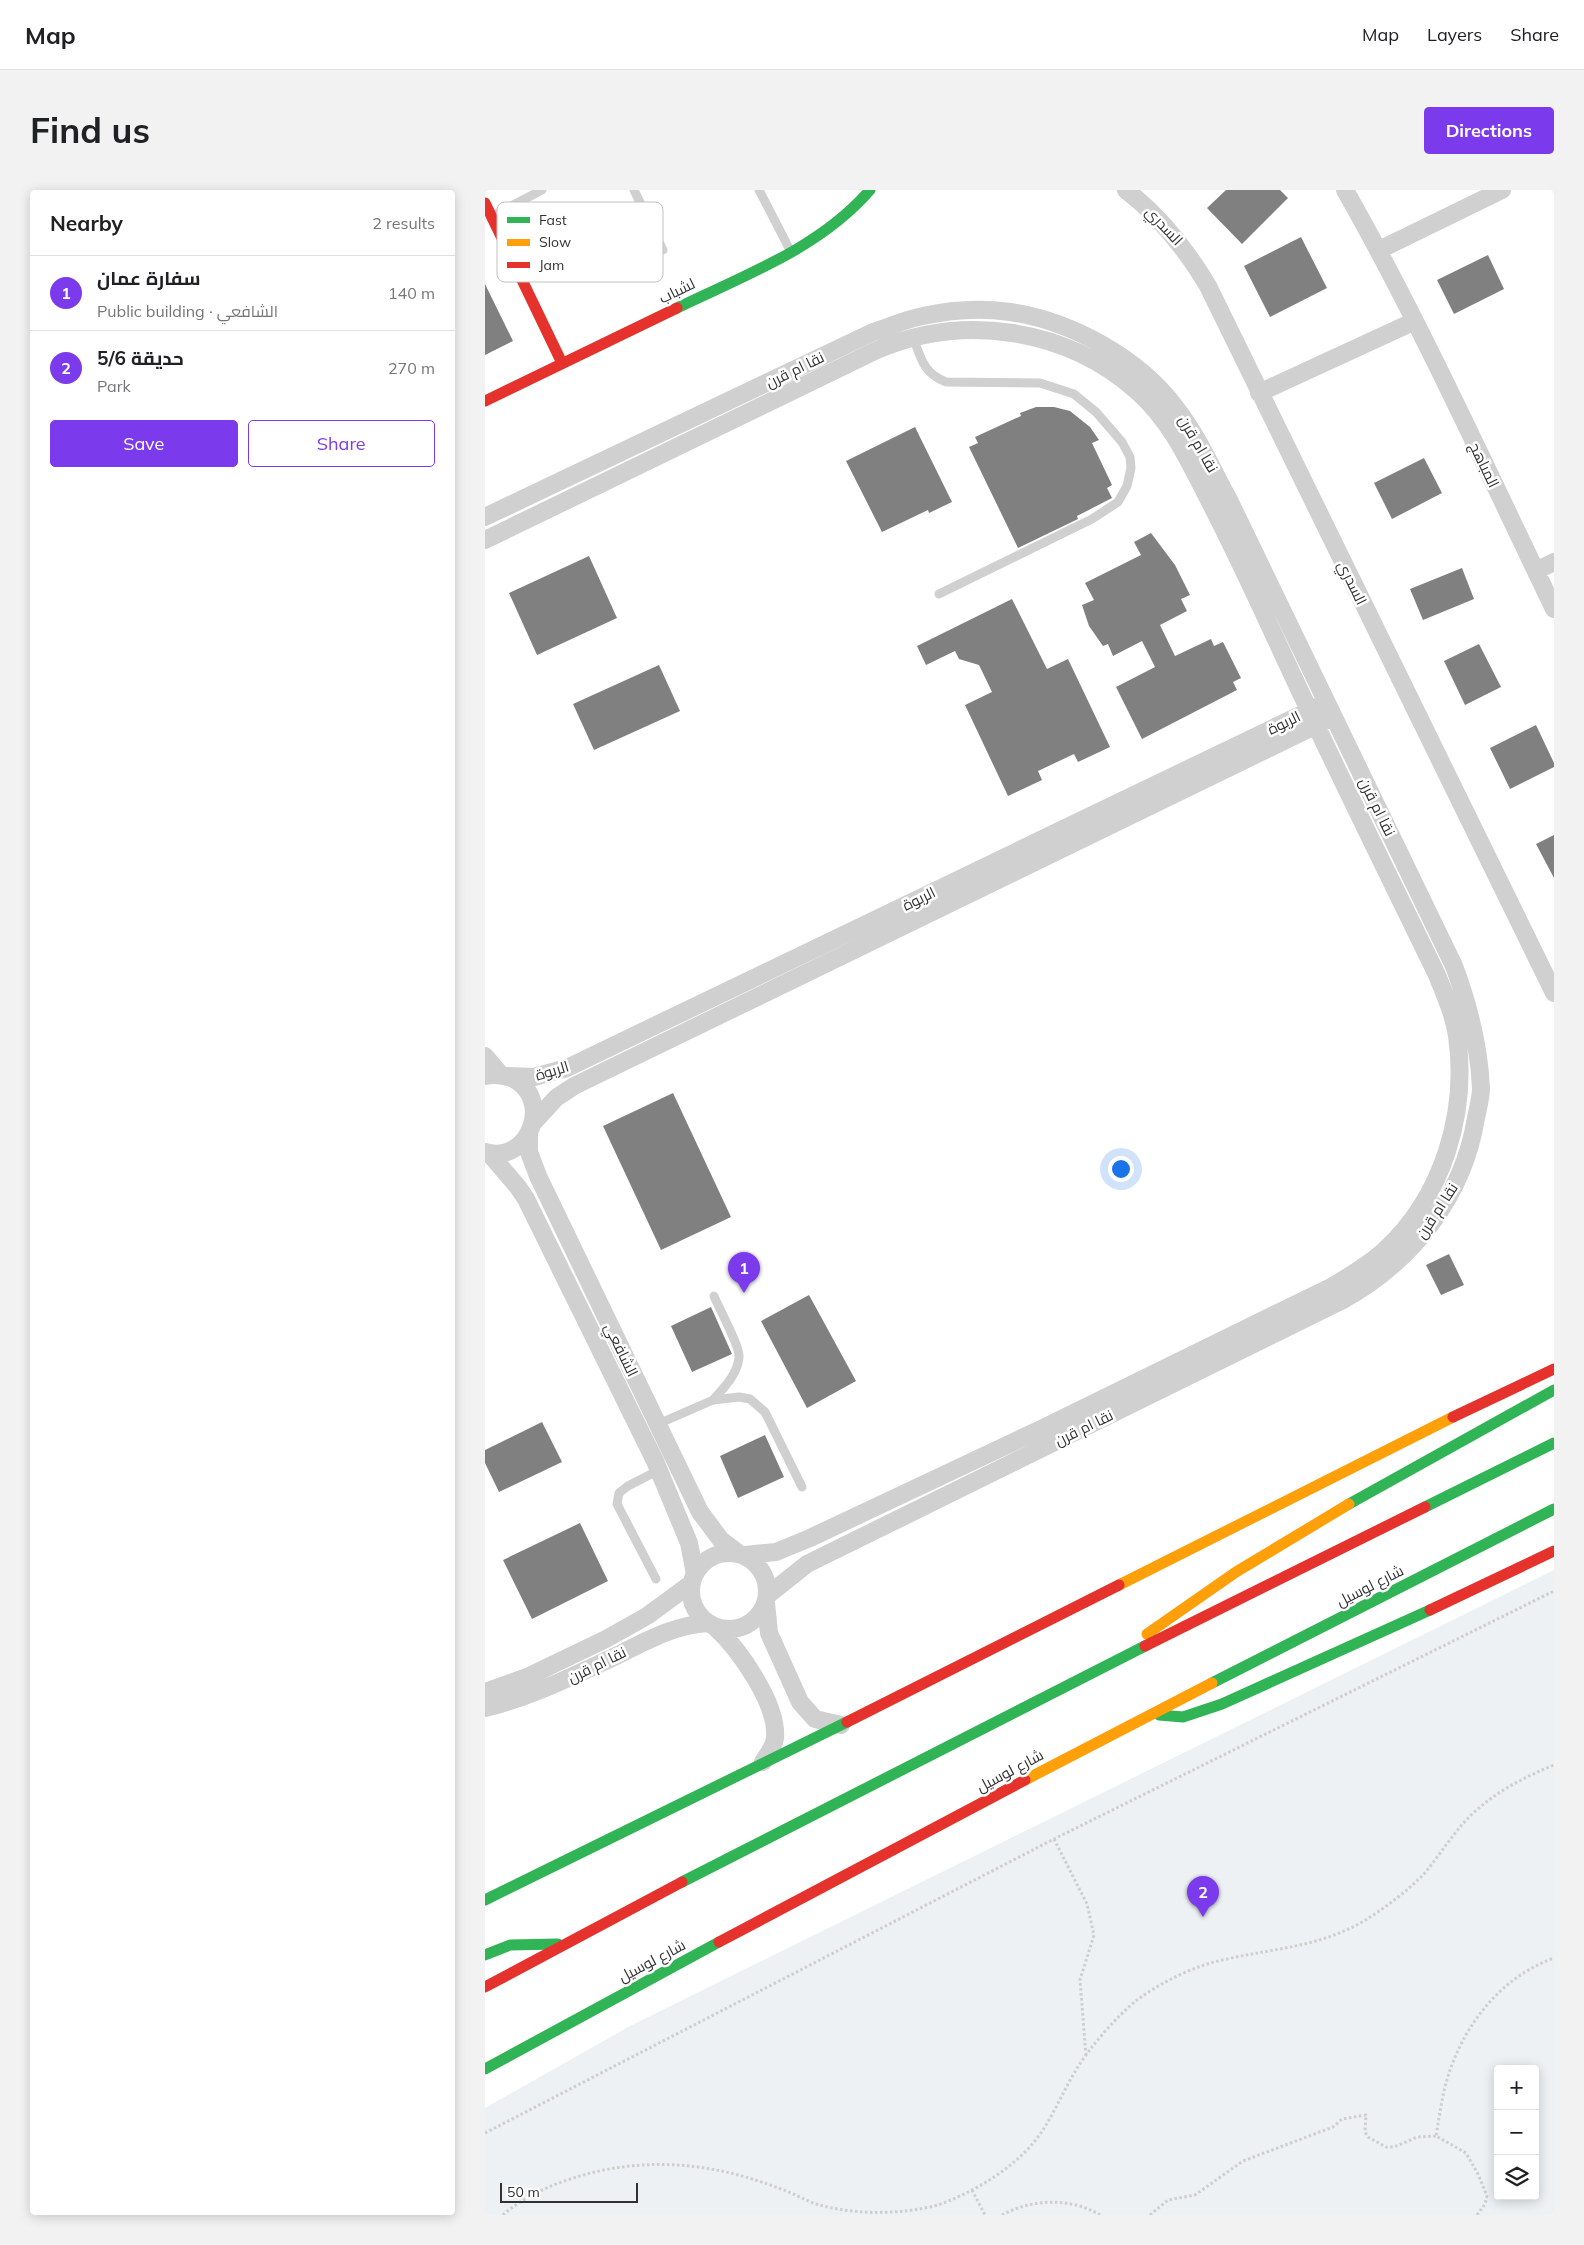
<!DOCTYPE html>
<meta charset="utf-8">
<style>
:root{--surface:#fff;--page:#f2f2f2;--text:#202124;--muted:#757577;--line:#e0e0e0;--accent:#7c3aed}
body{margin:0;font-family:Mulish,Cairo,sans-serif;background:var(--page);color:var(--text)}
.controls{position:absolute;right:15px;bottom:15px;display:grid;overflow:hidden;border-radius:5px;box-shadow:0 2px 12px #0003}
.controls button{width:45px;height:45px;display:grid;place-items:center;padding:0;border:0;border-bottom:1px solid var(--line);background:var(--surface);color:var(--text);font:25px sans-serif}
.scale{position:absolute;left:15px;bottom:12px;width:138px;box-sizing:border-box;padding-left:5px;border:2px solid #313131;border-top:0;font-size:14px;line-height:18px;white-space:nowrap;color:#313131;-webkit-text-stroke:4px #fff;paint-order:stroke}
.you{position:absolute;left:635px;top:978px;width:18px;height:18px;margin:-12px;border:4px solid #fff;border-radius:50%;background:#1a73e8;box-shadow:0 0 0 8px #1a73e833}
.badge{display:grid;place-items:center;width:32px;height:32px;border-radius:50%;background:var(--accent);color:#fff;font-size:16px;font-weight:700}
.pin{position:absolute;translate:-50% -41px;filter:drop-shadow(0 1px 2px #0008)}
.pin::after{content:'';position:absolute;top:26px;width:18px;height:15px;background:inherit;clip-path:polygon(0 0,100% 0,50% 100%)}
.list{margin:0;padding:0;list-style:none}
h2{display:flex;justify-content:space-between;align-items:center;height:65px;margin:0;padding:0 20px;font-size:21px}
h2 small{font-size:16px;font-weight:400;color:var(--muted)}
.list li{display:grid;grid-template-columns:32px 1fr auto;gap:15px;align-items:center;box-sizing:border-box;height:75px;padding:0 20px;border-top:1px solid var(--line)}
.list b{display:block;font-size:19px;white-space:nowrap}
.list p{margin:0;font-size:16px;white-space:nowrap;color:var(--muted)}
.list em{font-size:16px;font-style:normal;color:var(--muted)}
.actions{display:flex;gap:10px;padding:15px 20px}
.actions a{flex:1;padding:11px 0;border:1px solid var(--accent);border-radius:5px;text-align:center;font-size:18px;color:var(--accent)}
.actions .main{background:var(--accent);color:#fff}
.icon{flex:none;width:28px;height:28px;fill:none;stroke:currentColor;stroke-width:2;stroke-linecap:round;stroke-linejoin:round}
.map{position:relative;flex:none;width:1069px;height:2025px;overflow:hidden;border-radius:5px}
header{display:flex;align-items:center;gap:30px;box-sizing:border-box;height:70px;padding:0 25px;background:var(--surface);border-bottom:1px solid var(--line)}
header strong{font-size:24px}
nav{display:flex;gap:28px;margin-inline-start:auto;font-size:18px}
.intro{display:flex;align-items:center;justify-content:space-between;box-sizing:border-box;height:120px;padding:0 30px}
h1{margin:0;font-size:35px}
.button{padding:12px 22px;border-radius:5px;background:var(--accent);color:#fff;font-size:18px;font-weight:700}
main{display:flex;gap:30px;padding:0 30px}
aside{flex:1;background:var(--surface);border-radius:5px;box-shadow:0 2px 12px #0003}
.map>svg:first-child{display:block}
.green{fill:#edf1f3;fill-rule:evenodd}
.building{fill:#808080}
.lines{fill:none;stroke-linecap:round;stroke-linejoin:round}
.path{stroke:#cecece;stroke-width:3;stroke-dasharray:2.5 2.5;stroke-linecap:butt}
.lane{stroke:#d0d0d0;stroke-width:9}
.street{stroke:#d0d0d0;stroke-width:18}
.fast{stroke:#30b455;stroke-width:11}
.slow{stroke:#ff9f0a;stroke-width:11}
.jam{stroke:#e5322d;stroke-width:11}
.labels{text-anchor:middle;stroke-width:5;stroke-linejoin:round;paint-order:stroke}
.street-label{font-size:15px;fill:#313131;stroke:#fff}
.key{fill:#fff;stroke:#c1c1c1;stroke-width:1}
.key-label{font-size:14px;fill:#313131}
</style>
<header>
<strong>Map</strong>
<nav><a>Map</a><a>Layers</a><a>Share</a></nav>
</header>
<div class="intro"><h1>Find us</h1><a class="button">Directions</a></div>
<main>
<aside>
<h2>Nearby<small>2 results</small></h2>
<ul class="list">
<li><span class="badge">1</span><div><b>سفارة عمان</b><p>Public building · الشافعي</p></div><em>140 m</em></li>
<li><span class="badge">2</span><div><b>حديقة 5/6</b><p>Park</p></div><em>270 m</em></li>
</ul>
<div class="actions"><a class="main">Save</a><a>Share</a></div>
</aside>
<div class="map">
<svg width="1069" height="2025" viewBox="0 0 1069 2025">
<rect width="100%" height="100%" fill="#fff"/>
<path class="green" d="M1069,1380V2025H0V1918L145,1836ZM1013,1879H1050V2006H1013Z"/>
<path class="building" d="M741,0H795L803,8L757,54L722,18Z
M816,47L842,98L785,127L759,76Z
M1003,65L1019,99L969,124L952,90Z
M0,94L28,151L0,165Z
M551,217H569L585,221L605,237L614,250L607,253L627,295L622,298L627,308L592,326L593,329L533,358L484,257L493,253L490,247L536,226L535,223Z
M430,237L467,312L444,323L443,320L397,342L361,271Z
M939,268L957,303L907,329L889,293Z
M666,343L690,375L705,405L696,409L702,421L675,435L690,466L726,449L729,456L738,452L756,488L748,492L752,500L657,549L631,497L670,477L657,451L628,466L623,454L618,456L604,436L597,415L609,410L600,393L656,365L649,352Z
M104,366L132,428L52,465L24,403Z
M977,378L989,409L938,430L925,399Z
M527,409L562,479L583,469L625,557L593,572L589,564L553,581L557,590L523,606L480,515L507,502L494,475L474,469L470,461L441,475L432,456Z
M994,454L1016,497L980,515L959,471Z
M174,475L195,521L109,560L88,514Z
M1051,535L1069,573V577L1025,599L1005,558Z
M1069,645V688L1051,654Z
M188,903L246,1027L176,1060L118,936Z
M964,1064L979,1095L956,1105L941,1075Z
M324,1105L371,1191L322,1218L276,1131Z
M226,1117L247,1164L207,1182L186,1136Z
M57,1232L77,1272L14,1302L0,1273V1260Z
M280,1245L299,1287L253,1308L235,1266Z
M95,1333L123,1391L47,1429L18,1370Z"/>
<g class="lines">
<path class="path" d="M569,1649L602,1714L609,1745L595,1790L601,1866
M0,1943L569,1649L1069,1401
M487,2000L500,2025
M18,2025C39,2006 68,1994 95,1986C138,1973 186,1971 231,1980C253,1984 275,1991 296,1999C308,2003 319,2010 331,2014C368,2025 415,2025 453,2015C492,2001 535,1975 558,1940C570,1921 579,1900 591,1880C604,1858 632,1826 652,1810C678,1791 711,1775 742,1769C791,1758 834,1757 879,1731C900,1718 921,1702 938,1685C957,1663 971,1637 994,1618C1016,1599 1042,1586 1069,1575
M517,2025C546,2009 586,2007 615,2025
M665,2025L683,2010L710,2005L758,1971L848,1937L857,1929L881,1925L880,1942L883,1947L901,1957H909L932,1947L951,1946
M992,2025L1000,2014L1002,2006L993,1984L981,1963L951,1946C954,1929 956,1913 960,1897C974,1841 1013,1788 1069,1768"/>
<path class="lane" d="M149,0L178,60
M274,0L306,62
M7,26L57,0
M428,147C436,168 438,183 461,192L555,193L589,204L611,222L637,252L645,267L646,278L642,296L633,312L607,329L454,404
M228,1210C238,1199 253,1184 254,1167C255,1156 234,1119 229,1106
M173,1234L228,1210L254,1207L265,1209L280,1222L317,1297
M171,1389L132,1314L134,1303L143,1296L174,1280"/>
<path class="street" d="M641,0C676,27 701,59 723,96L1069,803
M860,0C937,136 1001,278 1069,419
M894,60L1017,0
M774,203L930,131
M0,327L388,142C404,137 421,129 438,126C465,120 497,118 525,122C586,131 654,168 691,218C713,246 727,279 744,310L969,776C984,816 994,855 996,898C996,908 993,918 991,928C978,1008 926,1073 856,1111L322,1374L283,1405
M0,350L392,160C478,123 581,138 652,201C688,233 706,276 728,318C762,384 791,451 823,518C865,608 909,696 952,785C960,805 969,825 972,846C983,923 958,1007 899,1061C883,1075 865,1086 846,1097L556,1239L325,1348L291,1362L260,1365
M1051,381L1069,372
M0,866L16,885
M0,886C9,884 18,885 27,888C69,908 45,975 0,962
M22,886L49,887L82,878L834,516
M49,932L71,908L89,896L842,530
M44,944V962L53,986L215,1322L236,1350L253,1363
M4,963L33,997L41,1009L170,1271L204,1353L210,1384
M206 1401a38 38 0 1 1 76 0a38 38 0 1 1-76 0Z
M281,1413L284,1443L315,1512L330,1529L356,1535
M230,1437C254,1459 293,1514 290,1548C289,1557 283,1564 278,1572
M0,1502L42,1487L121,1449L162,1426L207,1393
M0,1518C46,1507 88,1486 131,1466C161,1451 189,1435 223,1433"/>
<path class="fast" d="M192,118C260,85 335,58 385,0
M864,1314L1069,1200
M940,1317L1069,1253
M727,1493L1069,1319
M674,1525L698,1527L737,1514L945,1420
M197,1692L660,1456
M0,1710L362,1532
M0,1765L25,1755L73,1754
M0,1879L234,1752"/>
<path class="slow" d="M634,1395L968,1227
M662,1444L751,1382L864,1314
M540,1590L727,1493"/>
<path class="jam" d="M0,13L77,173
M0,211L192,118
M968,1227L1069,1179
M945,1420L1069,1361
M660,1456L940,1317
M362,1532L634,1395
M234,1752L540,1590
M0,1797L197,1692"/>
</g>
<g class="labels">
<g class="street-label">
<text transform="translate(679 36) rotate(47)" y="5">السدري</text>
<text transform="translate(192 101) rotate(-26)" y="5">لشباب</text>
<text transform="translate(310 180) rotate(-26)" y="5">نقا ام قرن</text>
<text transform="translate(713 254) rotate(60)" y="5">نقا ام قرن</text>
<text transform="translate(999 275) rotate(64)" y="5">المباهج</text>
<text transform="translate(867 393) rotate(64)" y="5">السدري</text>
<text transform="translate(799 533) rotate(-26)" y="5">الربوة</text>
<text transform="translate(892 617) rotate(64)" y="5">نقا ام قرن</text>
<text transform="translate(434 709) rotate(-26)" y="5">الربوة</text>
<text transform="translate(67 881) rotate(-17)" y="5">الربوة</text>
<text transform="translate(952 1021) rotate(-57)" y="5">نقا ام قرن</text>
<text transform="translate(136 1160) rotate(64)" y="5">الشافعي</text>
<text transform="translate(599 1238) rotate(-26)" y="5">نقا ام قرن</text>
<text transform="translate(885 1396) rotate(-27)" y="5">شارع لوسيل</text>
<text transform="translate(112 1475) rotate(-26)" y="5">نقا ام قرن</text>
<text transform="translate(525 1581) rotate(-28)" y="5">شارع لوسيل</text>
<text transform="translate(167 1771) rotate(-28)" y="5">شارع لوسيل</text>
</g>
</g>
<rect x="12" y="12" width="166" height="80" rx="8" class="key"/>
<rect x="22" y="27" width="23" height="6" fill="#30b455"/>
<rect x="22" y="49" width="23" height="7" fill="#ff9f0a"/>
<rect x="22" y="72" width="23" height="6" fill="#e5322d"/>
<g class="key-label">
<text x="54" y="35">Fast</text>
<text x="54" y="57">Slow</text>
<text x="54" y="80">Jam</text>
</g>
</svg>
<div class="controls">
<button>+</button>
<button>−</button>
<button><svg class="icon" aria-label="layers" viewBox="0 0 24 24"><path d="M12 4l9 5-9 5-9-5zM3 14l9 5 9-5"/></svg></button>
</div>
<div class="scale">50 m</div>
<div class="you"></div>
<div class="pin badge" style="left:259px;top:1103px">1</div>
<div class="pin badge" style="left:718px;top:1727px">2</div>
</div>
</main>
